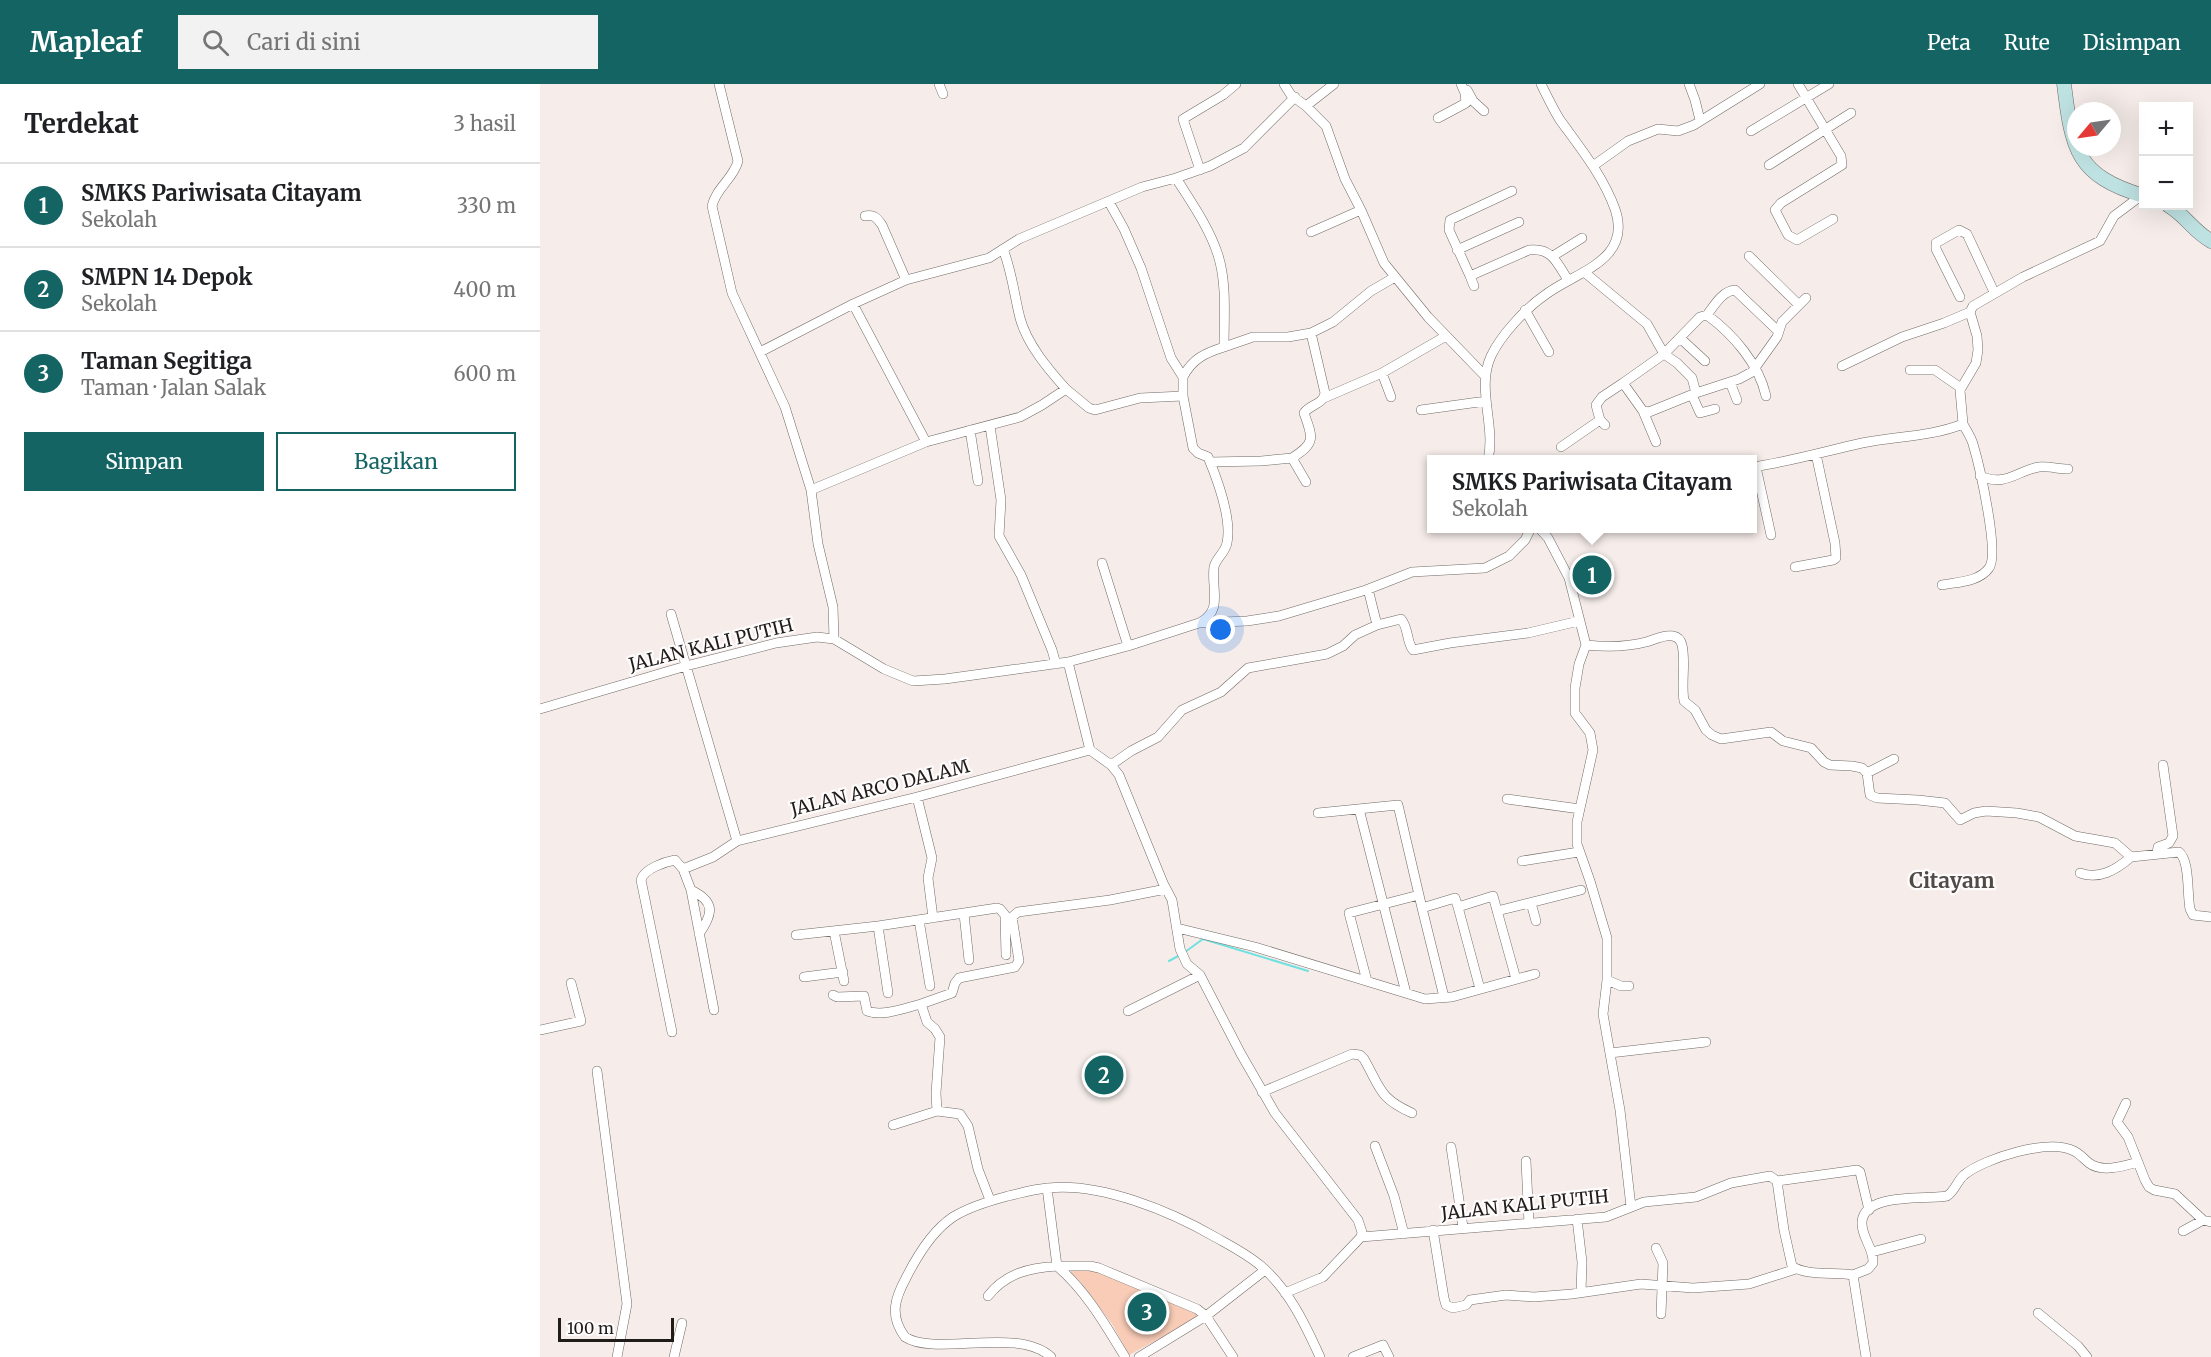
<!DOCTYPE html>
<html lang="id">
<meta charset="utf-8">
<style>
:root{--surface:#fff;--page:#f2f2f2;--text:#202124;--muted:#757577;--line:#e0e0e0;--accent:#146464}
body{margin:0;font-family:Merriweather,serif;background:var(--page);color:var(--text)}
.controls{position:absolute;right:18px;top:18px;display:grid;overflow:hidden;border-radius:0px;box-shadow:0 6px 24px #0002}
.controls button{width:54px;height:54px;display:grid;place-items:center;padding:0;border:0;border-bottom:2px solid var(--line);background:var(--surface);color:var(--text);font:30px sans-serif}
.compass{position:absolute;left:1527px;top:18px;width:54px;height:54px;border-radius:50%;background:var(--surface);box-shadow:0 6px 24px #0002;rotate:241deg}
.scale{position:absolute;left:18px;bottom:15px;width:116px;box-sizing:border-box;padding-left:6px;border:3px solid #1f1c1a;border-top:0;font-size:16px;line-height:21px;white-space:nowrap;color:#1f1c1a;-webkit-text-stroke:4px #fefcfc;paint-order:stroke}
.you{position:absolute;left:681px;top:546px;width:21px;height:21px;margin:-15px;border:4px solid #fff;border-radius:50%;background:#1a73e8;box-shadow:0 0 0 9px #1a73e833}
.badge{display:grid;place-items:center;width:39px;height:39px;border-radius:50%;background:var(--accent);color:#fff;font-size:20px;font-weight:700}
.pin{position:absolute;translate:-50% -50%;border:3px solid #fff;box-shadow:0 2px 6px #0006}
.popup{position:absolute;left:887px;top:371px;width:330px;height:78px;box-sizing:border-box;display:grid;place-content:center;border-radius:0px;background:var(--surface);filter:drop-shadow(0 2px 4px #0005);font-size:20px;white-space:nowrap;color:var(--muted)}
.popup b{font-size:22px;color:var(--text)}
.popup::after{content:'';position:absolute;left:50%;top:100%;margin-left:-12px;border:12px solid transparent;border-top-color:var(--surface)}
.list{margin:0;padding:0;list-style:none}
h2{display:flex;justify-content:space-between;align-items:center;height:78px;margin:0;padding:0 24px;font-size:26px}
h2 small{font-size:20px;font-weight:400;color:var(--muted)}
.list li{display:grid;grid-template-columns:39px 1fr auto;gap:18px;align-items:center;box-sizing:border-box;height:84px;padding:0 24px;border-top:2px solid var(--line)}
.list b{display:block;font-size:22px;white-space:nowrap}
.list p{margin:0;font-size:20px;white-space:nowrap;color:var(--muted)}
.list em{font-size:20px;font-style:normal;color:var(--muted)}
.actions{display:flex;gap:12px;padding:18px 24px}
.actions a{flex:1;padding:14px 0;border:2px solid var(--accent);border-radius:0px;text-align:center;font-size:21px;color:var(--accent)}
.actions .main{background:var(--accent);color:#fff}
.icon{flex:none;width:33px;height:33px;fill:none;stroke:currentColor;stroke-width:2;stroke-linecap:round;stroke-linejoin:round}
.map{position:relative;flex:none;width:1671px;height:1273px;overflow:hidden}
header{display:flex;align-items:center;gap:36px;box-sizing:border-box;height:84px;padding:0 30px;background:var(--accent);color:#fff}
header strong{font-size:28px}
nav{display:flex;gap:33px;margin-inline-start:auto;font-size:21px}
.search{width:420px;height:54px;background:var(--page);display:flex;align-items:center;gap:15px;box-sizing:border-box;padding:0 21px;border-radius:0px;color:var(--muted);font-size:22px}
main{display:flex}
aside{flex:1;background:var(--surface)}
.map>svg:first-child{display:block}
.green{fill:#f8ccb7}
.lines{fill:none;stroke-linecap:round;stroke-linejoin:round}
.stream{stroke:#70e1e0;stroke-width:2}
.street-casing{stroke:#716a66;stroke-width:10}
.secondary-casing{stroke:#716a66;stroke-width:15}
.street{stroke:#fff;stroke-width:9}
.secondary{stroke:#bee1e1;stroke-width:14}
.labels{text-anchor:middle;stroke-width:4.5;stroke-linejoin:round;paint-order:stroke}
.street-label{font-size:18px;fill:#1f1c1a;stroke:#fefcfc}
.quarter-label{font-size:21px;font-weight:bold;fill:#514a47;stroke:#fefcfc}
</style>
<header>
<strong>Mapleaf</strong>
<div class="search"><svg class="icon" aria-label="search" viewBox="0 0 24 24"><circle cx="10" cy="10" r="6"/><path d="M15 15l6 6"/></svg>Cari di sini</div>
<nav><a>Peta</a><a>Rute</a><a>Disimpan</a></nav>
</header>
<main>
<aside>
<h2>Terdekat<small>3 hasil</small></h2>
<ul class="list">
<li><span class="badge">1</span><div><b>SMKS Pariwisata Citayam</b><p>Sekolah</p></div><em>330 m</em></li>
<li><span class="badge">2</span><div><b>SMPN 14 Depok</b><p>Sekolah</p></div><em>400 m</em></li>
<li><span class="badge">3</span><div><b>Taman Segitiga</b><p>Taman · Jalan Salak</p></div><em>600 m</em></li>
</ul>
<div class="actions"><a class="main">Simpan</a><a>Bagikan</a></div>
</aside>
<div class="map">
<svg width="1671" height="1273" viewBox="0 0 1671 1273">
<rect width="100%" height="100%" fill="#f6edea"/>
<path class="green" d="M553,1184L658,1231L654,1236L589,1271L572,1240L538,1195L531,1189V1186Z"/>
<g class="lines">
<path class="stream" d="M645,868L663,855L768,887
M629,877L640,871"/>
<defs>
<path id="street" d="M179,0L198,77C194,94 176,104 172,122L192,209L245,323L271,406L278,460L293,523L294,555
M399,0L403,10
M744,0L751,11L766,22L786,42L805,95L821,126L844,179L888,233L945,292
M1149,0L1155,16L1160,36
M1258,0L1301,72L1302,81L1241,119L1235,126L1248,151L1257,156L1293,135
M927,6L933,17L944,27
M766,22L794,0
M898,34L926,19L925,9L921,0
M1211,47L1289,0
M1229,81L1311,29
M1053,82L1088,57L1118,45L1138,47L1154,41L1220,0
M660,86L643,35L683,11L696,0
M636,94L670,82L704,64L755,13
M569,118L584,145L601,184L631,274L643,293V312L653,364L658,369L668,373C678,397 692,434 687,459C685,469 676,474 674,483C671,504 683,526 661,538
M325,132C334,130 337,134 342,141L366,196
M771,148L821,126
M463,165C472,188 474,210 480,234C487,260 508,285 526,305
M917,166L979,138
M1013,172L1042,154
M1209,172L1259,221
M1044,188L1107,240L1124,270L1137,279L1152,294L1156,309L1109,328L1103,327L1083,299L1062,313L1056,321L1060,336L1065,341
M930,192L909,146L910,136L972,107
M934,202L930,192L989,166C1012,163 1017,179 1028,196
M1420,213L1396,165V159L1419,146L1427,150L1454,208
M313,220L386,358
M985,226L1009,268
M1167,231C1174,222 1182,207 1195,206L1238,247
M1140,254L1165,277
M684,263L713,253H748L771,249L793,238L831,207L855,193
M220,268L313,220L366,196L449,174L479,155L602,103L636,94C651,118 669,143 678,171C687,199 684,233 684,263C665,269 652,275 643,293
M1302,282L1362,253L1404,239L1430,228
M1370,286H1395L1421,304
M1190,298L1197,316
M1083,299L1124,270L1160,233L1167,231C1193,250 1219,280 1226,312
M1156,309L1199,295L1212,288L1237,253L1242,238L1266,214
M1152,311L1160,329L1175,325
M851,313L842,289L906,252
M784,314L842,289
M881,326L946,317
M1103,327L1116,358
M450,342L461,416L459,452L481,491L512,566L516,580
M430,346L438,397
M1021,363L1060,336
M752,374C776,359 773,354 764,329C770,320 783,321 785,309L771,249
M948,376C956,341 936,305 951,272C961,251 986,224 1005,211C1035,188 1093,177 1075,125C1063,92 1041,65 1020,36C1013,25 1007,12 1001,0
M670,378L721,377L752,374L766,398
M1212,383C1249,378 1286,367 1322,359C1356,352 1390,353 1423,340L1420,306L1436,279L1438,266L1437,252L1430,228L1433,222L1483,193L1560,157L1574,132L1602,111
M1216,383L1231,451
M1440,392C1466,403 1476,387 1499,383C1508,382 1519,385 1528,385
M271,406L386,358L480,333L502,321L526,305L549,324L555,326L600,314L643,312
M999,444L1008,454L1029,494L1046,561C1065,563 1087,563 1106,558C1114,556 1124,550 1133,552C1138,553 1141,557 1142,561C1146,577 1141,599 1144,617L1155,626L1166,646L1172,651L1181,655L1231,648L1243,657L1271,664L1284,678L1290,681L1312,682L1322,684L1327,689L1330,711L1337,714L1378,716L1405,719L1420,736L1434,729L1446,727L1477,729L1499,733L1535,752L1575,759L1591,773L1639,768C1650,777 1647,810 1650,825L1653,831L1671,833
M562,479L588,562
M1255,483L1293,476L1296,474L1295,459L1276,370
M1402,501C1417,498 1439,498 1449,484C1460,470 1439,380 1433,360C1431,353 1426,346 1423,340
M828,505L837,541
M131,530L197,757
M1046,561L1039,580L1035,604V629L1050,649L1053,666L1037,738V760L1050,797L1067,854V896L1063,930L1080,1026L1091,1123
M528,578L550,666L571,681L579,691L623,799L632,816L640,865L647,880L660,891L701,970L735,1029L818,1136L822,1148L821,1153
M0,625L146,582L236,559L277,553L294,555L344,585L373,597L405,595L528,578L588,562L659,539L707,537L739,532L826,506L872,488L945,484L969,472L985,456L991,444
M571,681L591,667L618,653L642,626L681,608L708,584L787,570L803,562L815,551L837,541L861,535C869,544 866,557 873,566L910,559L988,549L1039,537
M1327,689L1354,675
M377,713L392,774L388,794L393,834
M967,715L1040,725
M819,725L866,909
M778,729L858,721L882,824
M1617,769L1618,763L1629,759L1633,752L1623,681
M982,777L1039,768
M143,785L173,773L197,757L377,713L550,666
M1540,789C1559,796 1576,786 1591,773
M151,806C176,818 173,830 159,850
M991,819L996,837
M957,827L1041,806
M424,830L429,876
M379,836L390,902
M338,842L348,909
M637,844L715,863L885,915L912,913L995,890
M294,847L304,897
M256,851L338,842L457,824L460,825L465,831L466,871
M264,893L303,888
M1067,896L1081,902H1089
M827,897L809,829L879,811
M940,905L918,823L953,812L976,895
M293,911L297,913L324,912L327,927C343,933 365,924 381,920L387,938L395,945L400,953L396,1009L397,1027L420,1030L428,1042L438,1085L450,1116
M904,913L882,824L915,814L918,823
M381,920L412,909L415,899L419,894L475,883L479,877L472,833L478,828L570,816L626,805
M588,927L660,891
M0,946L41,937L31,899
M132,948L101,796C104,785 124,778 135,776L143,785L151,806L174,926
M1070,969L1166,958
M57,987L87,1220L77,1273
M722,1008L812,970L820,971L824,975C841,1005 839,1014 872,1029
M1586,1019L1577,1038L1588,1053L1605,1096L1609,1103L1614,1106L1635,1110L1663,1136L1671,1138
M353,1041L397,1027
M835,1062L854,1112L864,1150
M911,1063L923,1143
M986,1077L989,1140
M1237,1097L1317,1086L1320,1088L1329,1126
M507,1104L517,1182H550L559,1184L657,1225L666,1232L693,1273
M1037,1135L1042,1178L1041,1208
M893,1146L904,1214L906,1221L913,1224L926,1221L930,1216L966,1211L994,1213L1032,1210L1101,1200L1153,1204L1209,1200L1256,1185
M1643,1147L1663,1136
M821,1153L1066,1133L1104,1118L1156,1113L1191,1099L1230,1092L1237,1097L1244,1146L1252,1182C1265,1192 1296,1188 1313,1191L1326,1273
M1116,1164L1123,1179L1121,1230
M1332,1168L1381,1155
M1313,1191L1328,1185L1333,1179C1334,1164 1321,1153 1322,1138C1324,1108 1387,1116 1407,1112C1415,1107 1417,1097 1424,1091C1445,1074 1509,1054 1534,1067C1540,1070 1544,1075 1549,1079C1562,1089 1584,1082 1598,1078
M745,1209L783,1193L821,1153
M448,1212C466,1189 489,1184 517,1182C546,1207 565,1240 585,1273
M1498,1229L1538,1262L1547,1273
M134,1273L142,1239
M511,1273C478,1242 396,1273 365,1253C349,1232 355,1214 366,1194C377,1172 392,1147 413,1133C429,1123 449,1117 468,1112C481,1109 494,1105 508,1104C560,1098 630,1127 675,1153C691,1162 707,1170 721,1182C749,1206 765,1240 780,1273
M599,1273L666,1232L725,1186
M813,1273L843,1261L849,1273"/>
<path id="secondary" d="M1524,0C1532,65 1536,92 1604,112
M1629,122C1645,131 1654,148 1671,157"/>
</defs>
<use href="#street" class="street-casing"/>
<use href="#secondary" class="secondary-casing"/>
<use href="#street" class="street"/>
<use href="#secondary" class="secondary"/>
</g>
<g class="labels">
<g class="street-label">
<text transform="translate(171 561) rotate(-14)" y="6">JALAN KALI PUTIH</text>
<text transform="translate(340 704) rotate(-14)" y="6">JALAN ARCO DALAM</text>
<text transform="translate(985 1121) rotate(-6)" y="6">JALAN KALI PUTIH</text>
</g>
<g class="quarter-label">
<text x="1412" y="804">Citayam</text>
</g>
</g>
</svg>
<div class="controls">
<button>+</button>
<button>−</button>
</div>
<svg class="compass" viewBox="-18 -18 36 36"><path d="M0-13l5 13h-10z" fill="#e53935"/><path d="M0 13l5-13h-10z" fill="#757577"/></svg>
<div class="scale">100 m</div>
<div class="you"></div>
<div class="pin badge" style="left:1052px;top:491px">1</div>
<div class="popup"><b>SMKS Pariwisata Citayam</b>Sekolah</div>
<div class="pin badge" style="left:564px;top:991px">2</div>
<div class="pin badge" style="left:607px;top:1228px">3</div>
</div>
</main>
